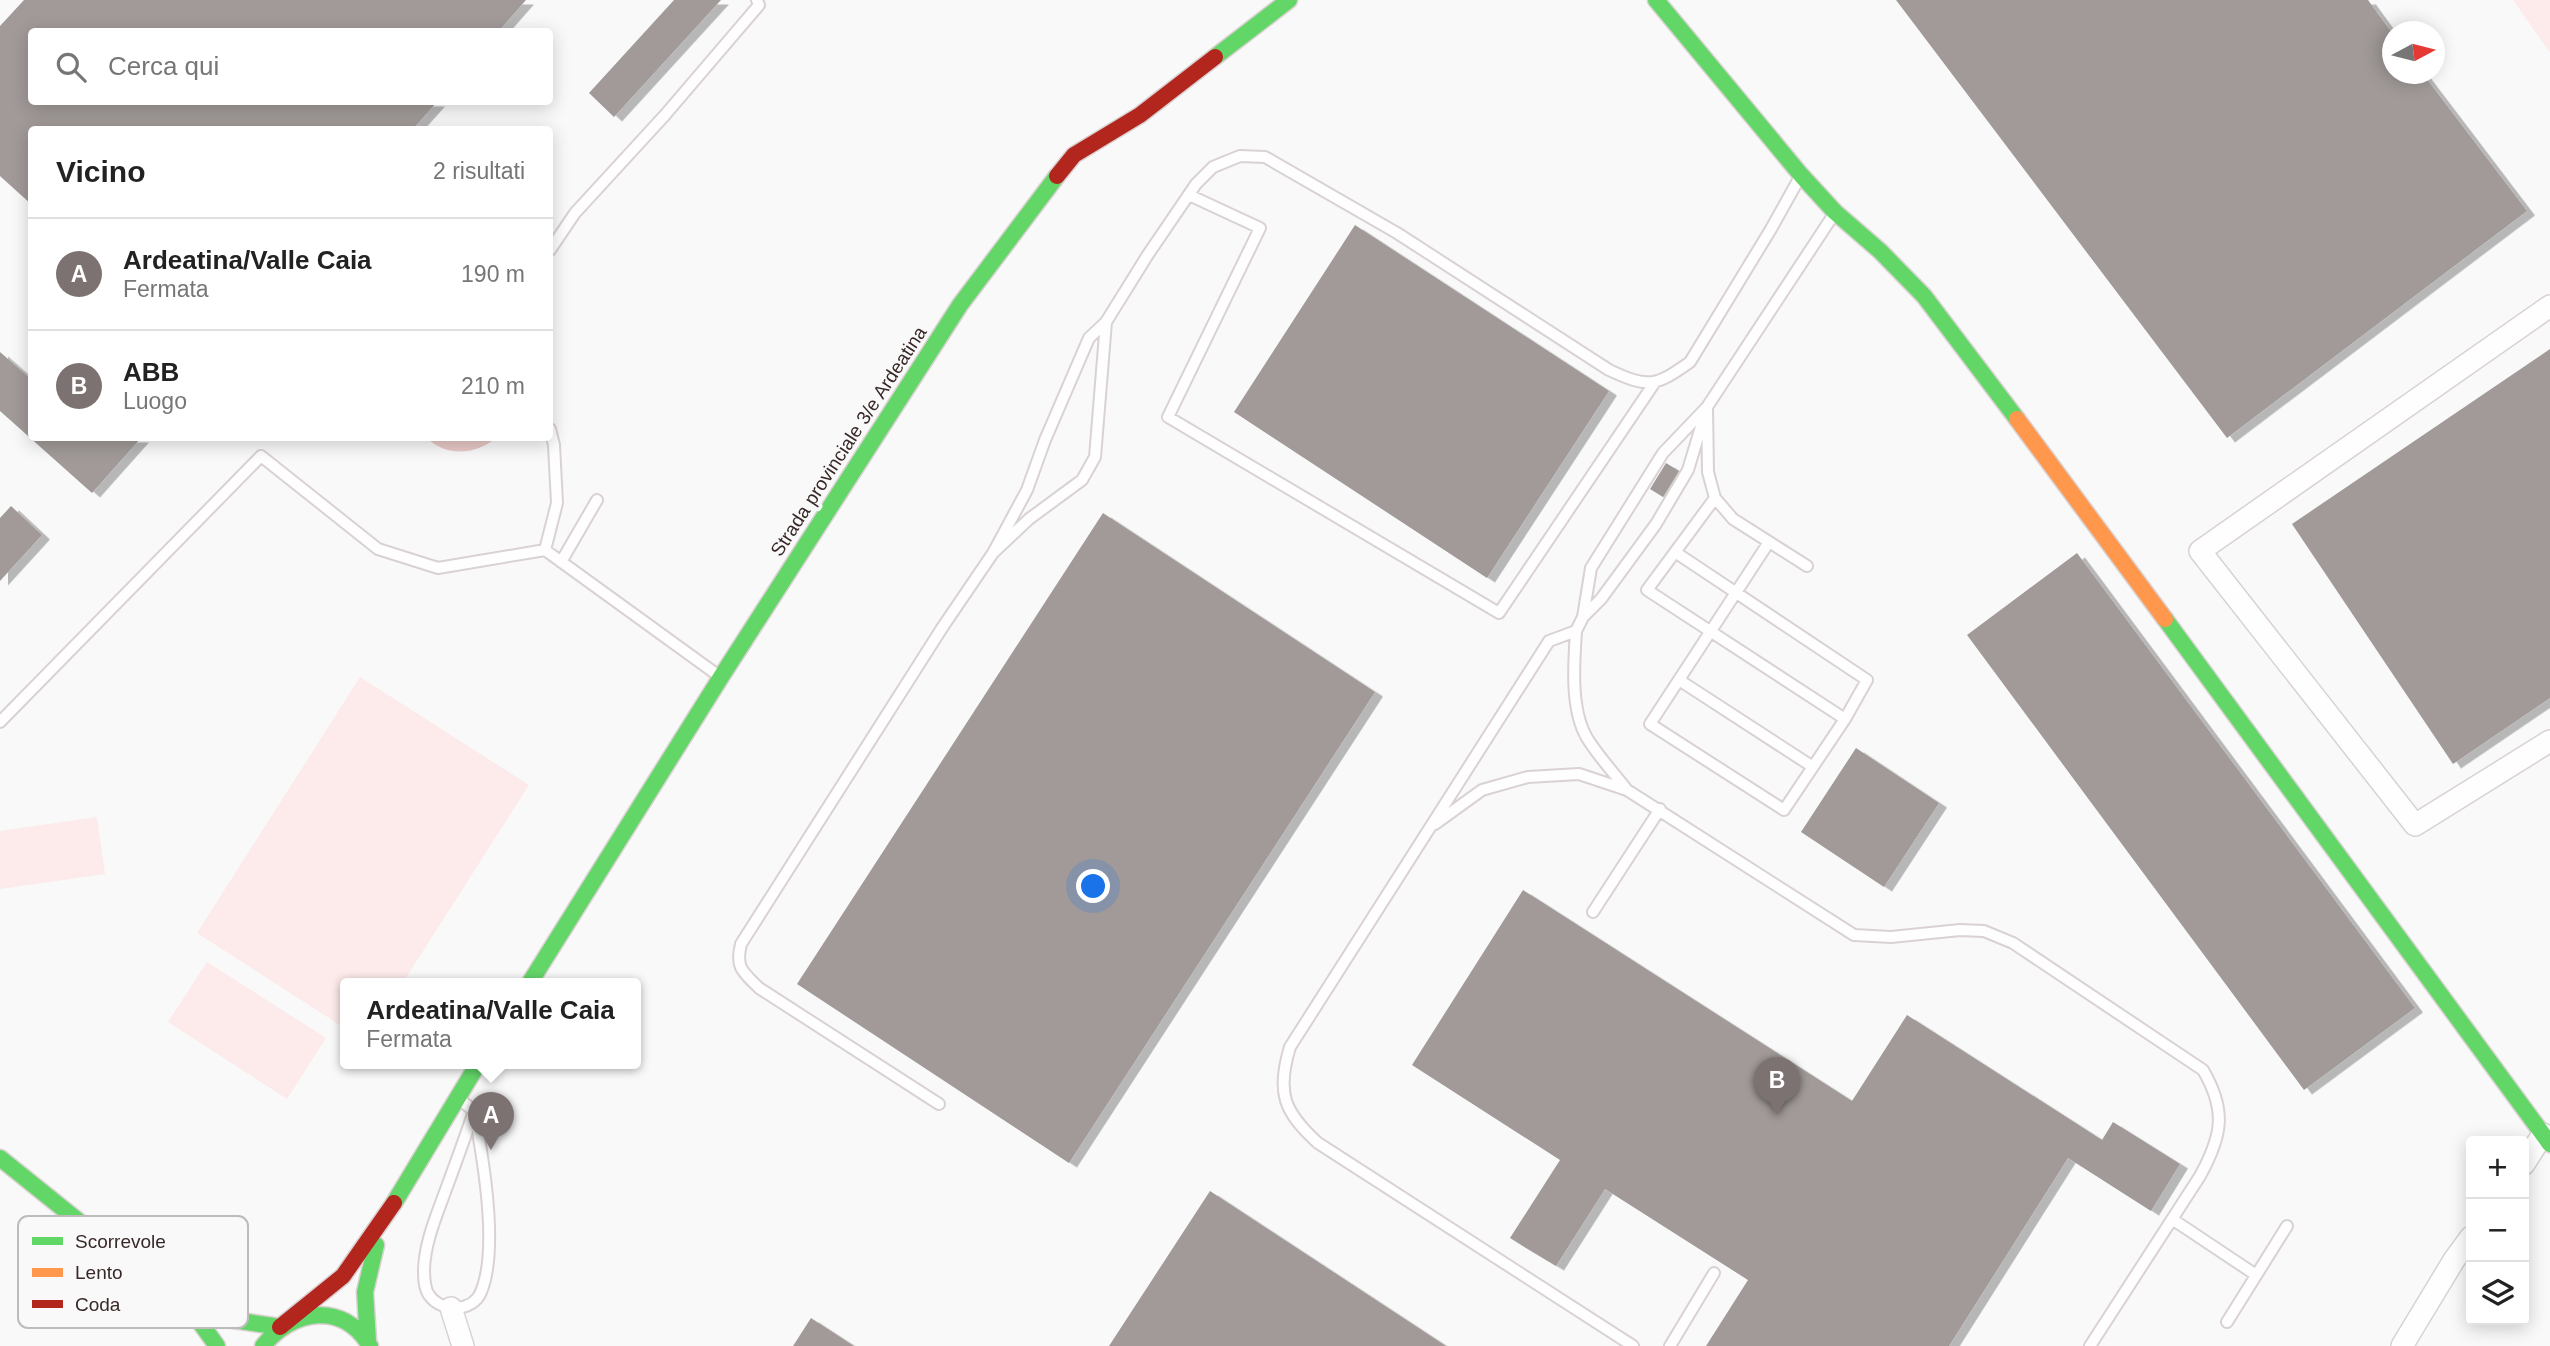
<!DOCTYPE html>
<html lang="it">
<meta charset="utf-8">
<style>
:root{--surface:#fff;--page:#f2f2f2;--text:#222;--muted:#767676;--line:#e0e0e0;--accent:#7c7271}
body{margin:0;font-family:Arial,sans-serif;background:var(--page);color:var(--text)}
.controls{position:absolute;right:21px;bottom:21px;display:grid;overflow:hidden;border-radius:7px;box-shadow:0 4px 18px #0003}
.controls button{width:63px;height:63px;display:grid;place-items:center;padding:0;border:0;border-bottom:2px solid var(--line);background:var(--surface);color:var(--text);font:35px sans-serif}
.compass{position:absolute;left:2382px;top:21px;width:63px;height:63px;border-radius:50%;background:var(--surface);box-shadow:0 4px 18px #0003;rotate:83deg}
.you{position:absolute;left:1094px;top:887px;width:24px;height:24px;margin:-18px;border:5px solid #fff;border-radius:50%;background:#1a73e8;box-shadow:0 0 0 10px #1a73e833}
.badge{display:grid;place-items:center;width:46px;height:46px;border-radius:50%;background:var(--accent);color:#fff;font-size:23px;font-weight:700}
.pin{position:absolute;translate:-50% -58px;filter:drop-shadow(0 2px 4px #0008)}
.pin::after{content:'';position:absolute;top:37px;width:24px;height:21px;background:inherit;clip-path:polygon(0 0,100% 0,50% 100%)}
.popup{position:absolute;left:340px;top:978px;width:301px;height:91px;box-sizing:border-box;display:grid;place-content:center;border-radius:7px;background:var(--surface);filter:drop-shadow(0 2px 5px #0005);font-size:23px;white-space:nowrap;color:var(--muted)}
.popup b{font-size:26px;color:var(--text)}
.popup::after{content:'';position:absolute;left:50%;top:100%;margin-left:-14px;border:14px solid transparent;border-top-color:var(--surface)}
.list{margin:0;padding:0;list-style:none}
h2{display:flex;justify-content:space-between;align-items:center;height:91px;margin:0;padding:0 28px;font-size:30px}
h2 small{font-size:23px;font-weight:400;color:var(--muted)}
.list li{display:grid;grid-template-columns:46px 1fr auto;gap:21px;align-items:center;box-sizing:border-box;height:112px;padding:0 28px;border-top:2px solid var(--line)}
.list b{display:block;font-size:26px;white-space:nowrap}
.list p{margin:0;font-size:23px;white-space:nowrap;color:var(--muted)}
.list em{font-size:23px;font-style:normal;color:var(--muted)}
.icon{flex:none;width:38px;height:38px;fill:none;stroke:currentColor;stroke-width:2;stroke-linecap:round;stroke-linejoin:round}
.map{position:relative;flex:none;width:2550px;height:1346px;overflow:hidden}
.search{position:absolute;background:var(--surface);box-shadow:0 4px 18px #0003;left:28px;top:28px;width:525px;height:77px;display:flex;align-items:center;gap:18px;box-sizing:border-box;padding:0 24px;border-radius:7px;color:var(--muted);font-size:26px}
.panel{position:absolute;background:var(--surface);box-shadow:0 4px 18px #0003;left:28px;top:126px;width:525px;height:315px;border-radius:7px}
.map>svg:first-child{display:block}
.green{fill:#fcebea}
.water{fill:#e8c9c7}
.building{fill:#a19a99;filter:url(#shadow)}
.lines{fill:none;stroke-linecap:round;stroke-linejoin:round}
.lane-casing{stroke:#dad2d2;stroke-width:14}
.street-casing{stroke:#dad2d2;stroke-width:24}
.fast-casing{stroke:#dad2d2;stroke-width:19}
.slow-casing{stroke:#dad2d2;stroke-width:19}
.jam-casing{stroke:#dad2d2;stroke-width:19}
.lane{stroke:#fefefe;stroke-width:10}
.street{stroke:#fefefe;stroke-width:21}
.fast{stroke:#63d668;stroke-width:16}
.slow{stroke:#ff974d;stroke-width:16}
.jam{stroke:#b3261e;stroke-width:16}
.labels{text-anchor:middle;stroke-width:7;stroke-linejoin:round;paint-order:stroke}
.street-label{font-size:19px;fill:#382928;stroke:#f9f9f9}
.key{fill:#f9f9f9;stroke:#bfbbba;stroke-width:2}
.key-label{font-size:19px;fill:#382928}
</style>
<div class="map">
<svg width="2550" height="1346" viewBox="0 0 2550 1346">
<defs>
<filter id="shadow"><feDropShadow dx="8" dy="4.5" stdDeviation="0" flood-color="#0004"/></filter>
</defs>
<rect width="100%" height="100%" fill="#f9f9f9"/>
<path class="green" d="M2513,0H2550V53Z
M360,677L529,785L402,984H346V1029L197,933Z
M97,817L105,874L0,889V831Z
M207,962L326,1038L287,1099L168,1022Z"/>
<path class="water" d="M427,438H496C476,455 446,457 427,438Z"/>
<path class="building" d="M24,0H526L498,32H32V102H437L412,130H32V205L0,176V26Z
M674,0H721L614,117L589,93Z
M1896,0H2368L2392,33V74H2423L2527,211L2227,438Z
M1355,225L1609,391L1487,578L1234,412Z
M2550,349V698L2453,764L2292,524Z
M0,352L32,380V438H141L92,493L0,411Z
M1666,463L1679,471L1663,497L1650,489Z
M11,506L42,535L0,581V518Z
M1103,513L1375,692L1069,1163L797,984Z
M2077,553L2415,1008L2304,1090L1967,635Z
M1856,748L1939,803L1884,887L1801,832Z
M1523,890L1852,1101L1907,1015L2102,1140L2113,1122L2180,1164L2151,1211L2068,1158L1949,1346H1706L1748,1280L1605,1189L1556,1266L1526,1248L1510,1238L1560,1160L1412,1065Z
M1210,1191L1446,1346H1109Z
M811,1318L854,1346H793Z"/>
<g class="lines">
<defs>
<path id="lane" d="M1189,195L1260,228L1168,417L1499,613L1655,382
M550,250L575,213L665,115L759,5L757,0
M1106,322L1147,256L1196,184L1213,167L1240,156L1265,157L1397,233L1609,370C1648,388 1655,387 1690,362L1771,229L1800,177
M550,429L554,445L557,503L545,550L719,676
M1769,542L1650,724L1784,810L1845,719
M1675,552L1867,680L1845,719L1647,590L1715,498
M561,562L597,500
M1807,566L1733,519L1715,498L1708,472L1707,407L1834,214
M1583,617L1601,599L1656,524L1688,470L1707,407L1663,453L1591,568L1583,617L1576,631L1549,641L1290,1047C1276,1093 1284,1112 1318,1143L1633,1346
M1576,631C1574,663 1570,709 1587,738C1598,756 1614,773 1627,790
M1679,680L1813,767
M0,722L261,456L378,549L438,568L545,550
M1435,824L1482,790L1528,777L1579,774L1627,790L1854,935L1891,937L1960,930L1984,931L2013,943L2203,1070C2227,1111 2222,1136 2200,1176L2090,1346
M1593,912L1660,809
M458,1098L474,1111C483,1157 499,1249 481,1292C473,1312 441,1313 429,1295C424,1288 424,1277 424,1269C425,1242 436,1217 445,1192C455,1165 465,1138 474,1111
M939,1104L759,988C743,972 735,968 741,944L942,628L993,553L1027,490L1045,440L1089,338L1106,322L1095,457L1082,480L1029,519L993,553
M2172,1219L2256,1275
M2227,1322L2287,1226
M1670,1346L1714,1273"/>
<path id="street" d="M2550,306L2200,551L2415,825L2550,741
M2524,1164L2543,1134
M451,1308L463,1346
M2402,1346L2454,1260L2471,1237"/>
<path id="fast" d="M1656,0L1801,175L1835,212L1880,251L1924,296L2017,419
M1215,57L1289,0
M2165,619L2550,1144
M529,984L721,677L960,305L1057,176
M0,1158L194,1314L217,1346
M394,1203L478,1064
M194,1314L280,1327
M368,1341L365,1292L376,1245
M263,1346C293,1309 343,1301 370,1346"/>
<path id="slow" d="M2017,419L2165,619"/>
<path id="jam" d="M1057,176L1074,155L1140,115L1215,57
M280,1327L343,1276L394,1203"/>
</defs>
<use href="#lane" class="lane-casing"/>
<use href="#street" class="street-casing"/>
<use href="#fast" class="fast-casing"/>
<use href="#slow" class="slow-casing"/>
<use href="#jam" class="jam-casing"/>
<use href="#lane" class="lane"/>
<use href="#street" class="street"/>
<use href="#fast" class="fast"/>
<use href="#slow" class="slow"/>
<use href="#jam" class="jam"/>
</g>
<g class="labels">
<g class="street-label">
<text transform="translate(848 441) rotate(-57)" y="7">Strada provinciale 3/e Ardeatina</text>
</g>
</g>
<rect x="18" y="1216" width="230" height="112" rx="10" class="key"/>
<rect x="32" y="1237" width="31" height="8" fill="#63d668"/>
<rect x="32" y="1268" width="31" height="9" fill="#ff974d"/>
<rect x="32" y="1300" width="31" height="8" fill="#b3261e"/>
<g class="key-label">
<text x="75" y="1248">Scorrevole</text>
<text x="75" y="1279">Lento</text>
<text x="75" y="1311">Coda</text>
</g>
</svg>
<div class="controls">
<button>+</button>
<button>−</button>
<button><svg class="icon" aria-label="layers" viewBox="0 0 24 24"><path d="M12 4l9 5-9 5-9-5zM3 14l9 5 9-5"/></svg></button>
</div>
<svg class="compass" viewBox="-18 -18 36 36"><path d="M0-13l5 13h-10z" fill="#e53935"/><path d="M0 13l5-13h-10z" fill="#767676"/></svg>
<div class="you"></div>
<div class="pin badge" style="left:491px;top:1150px">A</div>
<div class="popup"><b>Ardeatina/Valle Caia</b>Fermata</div>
<div class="pin badge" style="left:1777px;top:1115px">B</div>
<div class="search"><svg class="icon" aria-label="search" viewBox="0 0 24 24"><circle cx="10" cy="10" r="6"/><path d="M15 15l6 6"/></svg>Cerca qui</div>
<section class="panel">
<h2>Vicino<small>2 risultati</small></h2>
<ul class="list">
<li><span class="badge">A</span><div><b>Ardeatina/Valle Caia</b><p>Fermata</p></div><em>190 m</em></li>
<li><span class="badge">B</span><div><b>ABB</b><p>Luogo</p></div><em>210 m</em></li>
</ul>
</section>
</div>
